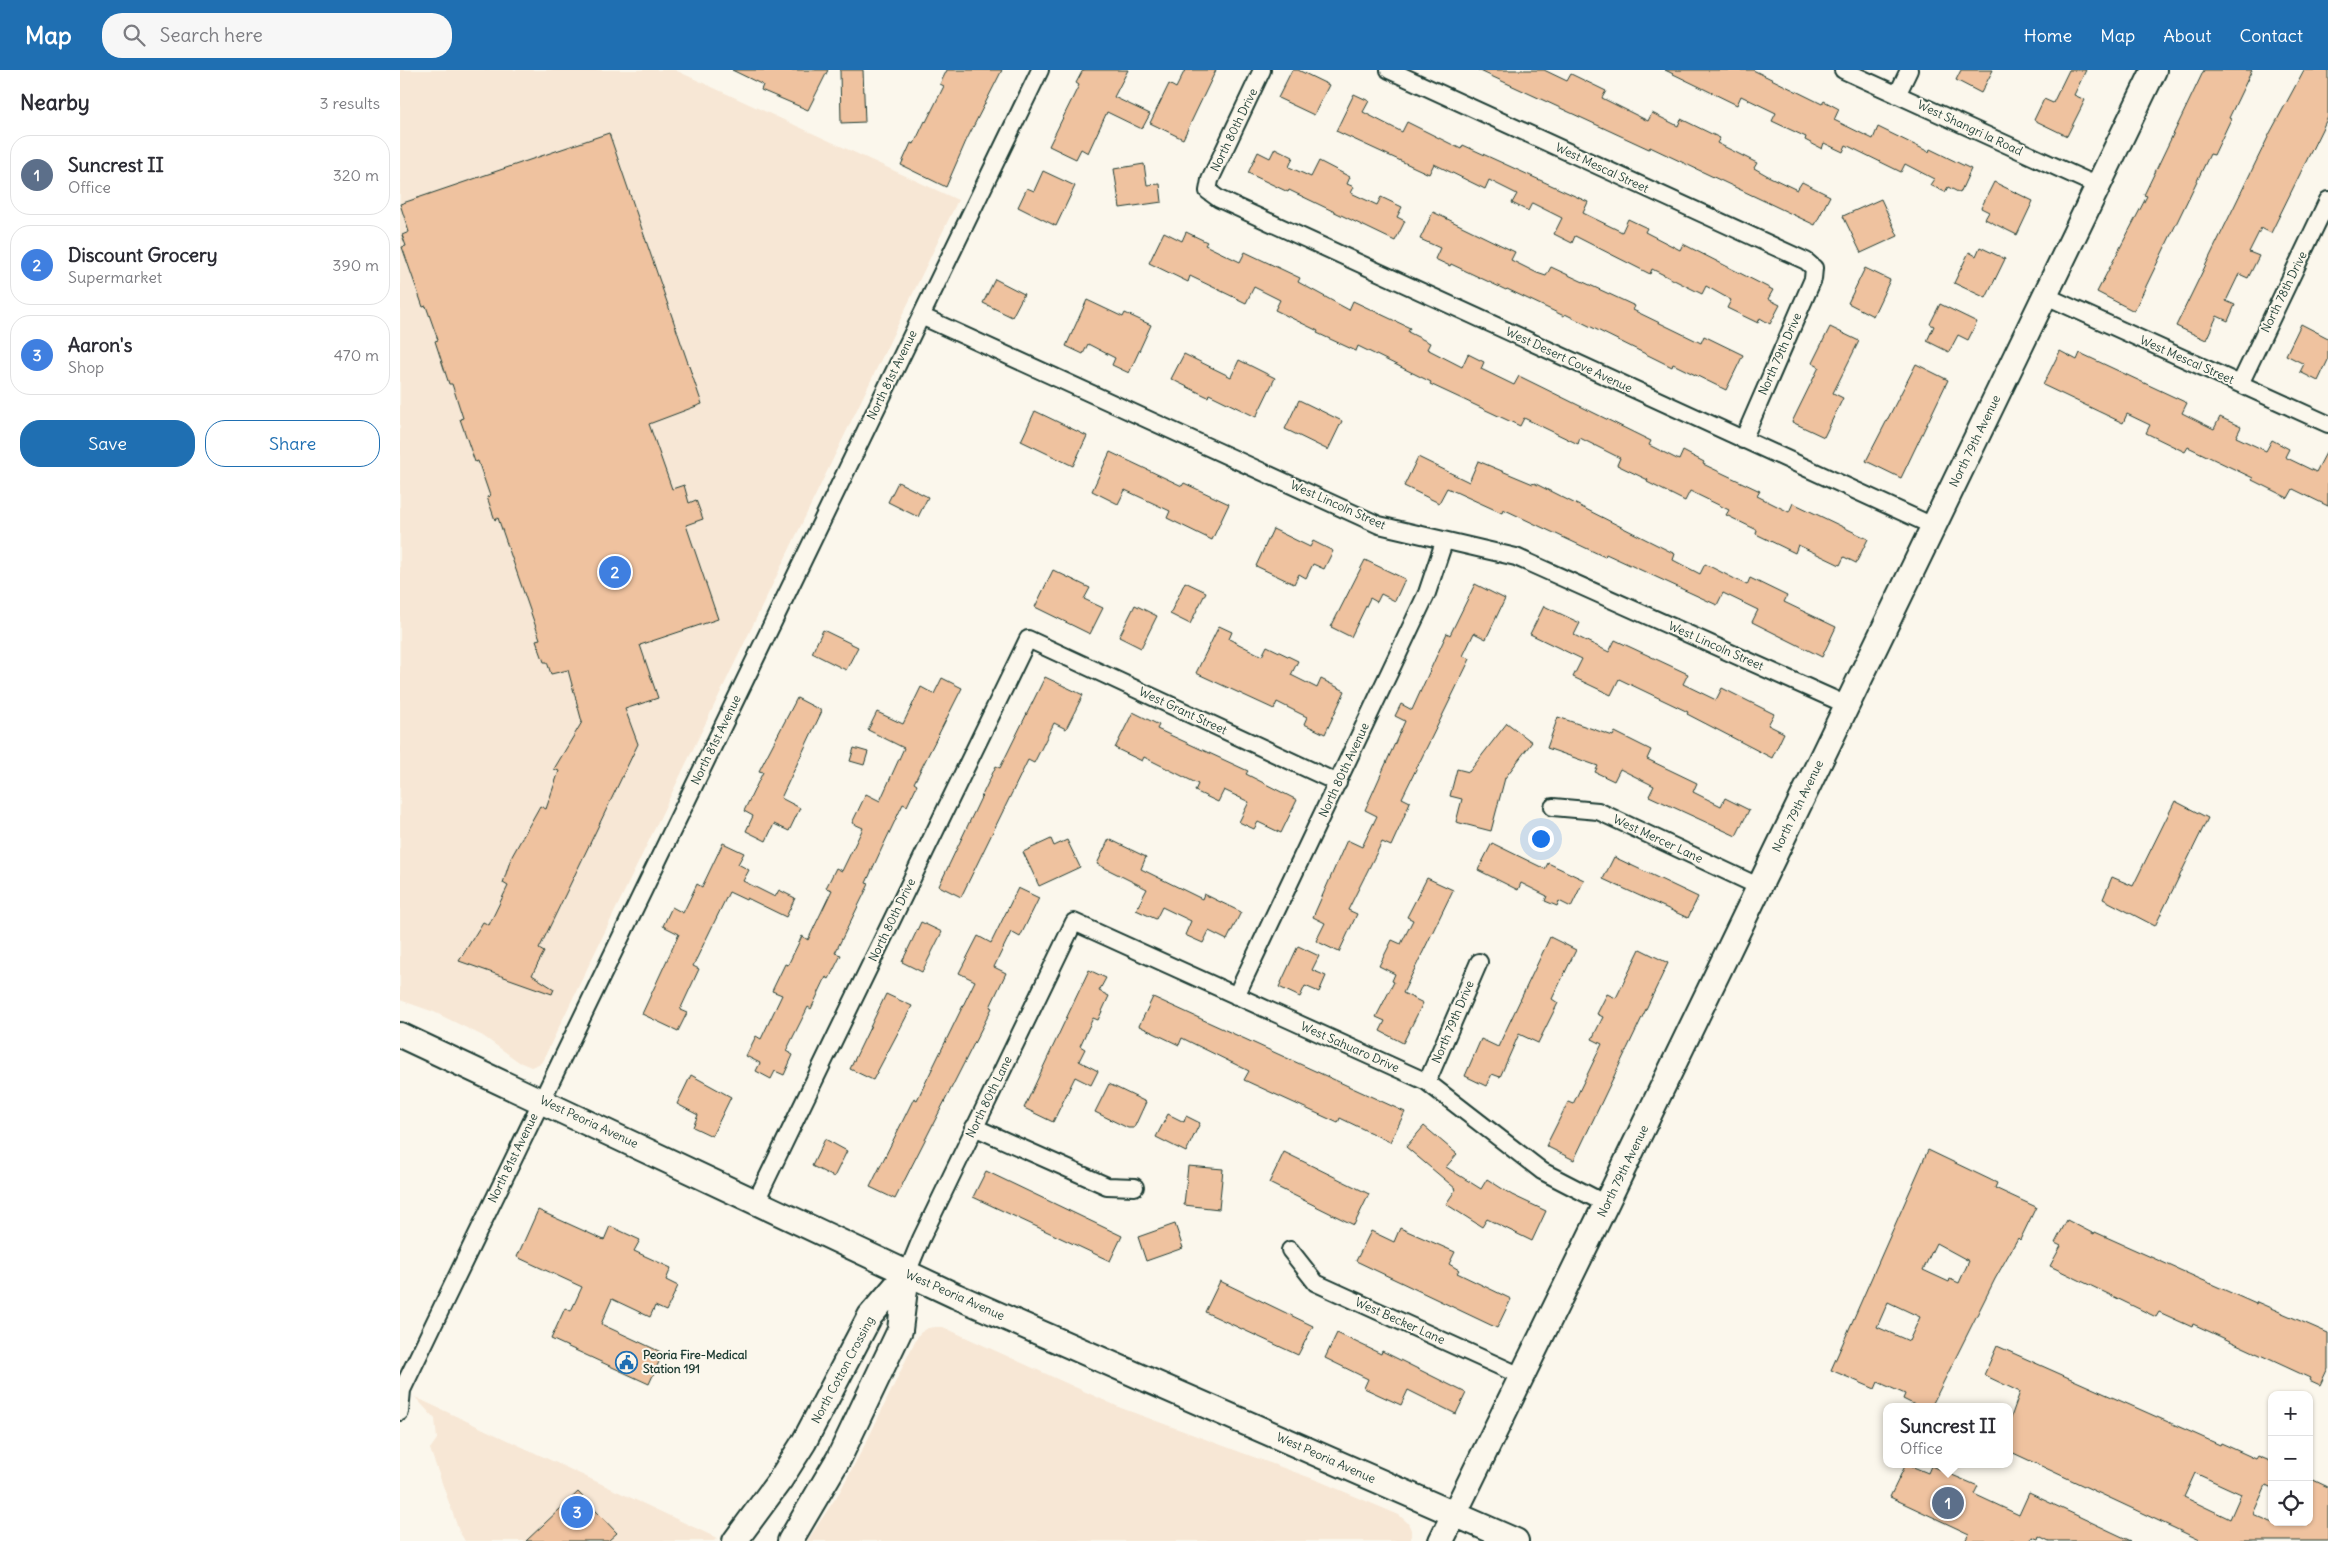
<!DOCTYPE html>
<meta charset="utf-8">
<style>
:root{--surface:#fff;--page:#f7f7f7;--text:#2b2b33;--muted:#7c7c81;--line:#e1e1e2;--accent:#1f6fb2}
body{margin:0;font-family:Delius,sans-serif;background:var(--page);color:var(--text)}
.controls{position:absolute;right:15px;bottom:15px;display:grid;overflow:hidden;border-radius:10px;box-shadow:0 1px 4px #0004}
.controls button{width:45px;height:45px;display:grid;place-items:center;padding:0;border:0;border-bottom:1px solid var(--line);background:var(--surface);color:var(--text);font:25px sans-serif}
.you{position:absolute;left:1140px;top:768px;width:18px;height:18px;margin:-12px;border:4px solid #fff;border-radius:50%;background:#1a73e8;box-shadow:0 0 0 8px #1a73e833}
.badge{display:grid;place-items:center;width:32px;height:32px;border-radius:50%;background:var(--accent);color:#fff;font-size:16px;font-weight:700}
.pin{position:absolute;translate:-50% -50%;border:2px solid #fff;box-shadow:0 1px 5px #0006}
.popup{position:absolute;left:1483px;top:1333px;width:130px;height:65px;box-sizing:border-box;display:grid;place-content:center;border-radius:10px;background:var(--surface);filter:drop-shadow(0 1px 4px #0005);font-size:16px;white-space:nowrap;color:var(--muted)}
.popup b{font-size:19px;color:var(--text)}
.popup::after{content:'';position:absolute;left:50%;top:100%;margin-left:-10px;border:10px solid transparent;border-top-color:var(--surface)}
.list{margin:0;padding:0;list-style:none}
h2{display:flex;justify-content:space-between;align-items:center;height:65px;margin:0;padding:0 20px;font-size:21px}
h2 small{font-size:16px;font-weight:400;color:var(--muted)}
.list li{display:grid;grid-template-columns:32px 1fr auto;gap:15px;align-items:center;box-sizing:border-box;height:80px;margin:0 10px 10px;padding:0 10px;border:1px solid var(--line);border-radius:20px}
.list b{display:block;font-size:19px;white-space:nowrap}
.list p{margin:0;font-size:16px;white-space:nowrap;color:var(--muted)}
.list em{font-size:16px;font-style:normal;color:var(--muted)}
.actions{display:flex;gap:10px;padding:15px 20px}
.actions a{flex:1;padding:11px 0;border:1px solid var(--accent);border-radius:20px;text-align:center;font-size:18px;color:var(--accent)}
.actions .main{background:var(--accent);color:#fff}
.icon{flex:none;width:28px;height:28px;fill:none;stroke:currentColor;stroke-width:2;stroke-linecap:round;stroke-linejoin:round}
.map{position:relative;flex:none;width:1928px;height:1471px;overflow:hidden}
header{display:flex;align-items:center;gap:30px;box-sizing:border-box;height:70px;padding:0 25px;background:var(--accent);color:#fff}
header strong{font-size:24px}
nav{display:flex;gap:28px;margin-inline-start:auto;font-size:18px}
.search{width:350px;height:45px;background:var(--page);display:flex;align-items:center;gap:12px;box-sizing:border-box;padding:0 18px;border-radius:20px;color:var(--muted);font-size:19px}
main{display:flex}
aside{flex:1;background:var(--surface)}
.map>svg:first-child{display:block}
.built{fill:#f7e7d5}
.building{fill:#efc29f;stroke:#1f3d34;fill-rule:evenodd}
.lines{fill:none;stroke-linecap:round;stroke-linejoin:round}
.street-casing{stroke:#1f3d34;stroke-width:20}
.secondary-casing{stroke:#1f3d34;stroke-width:28}
.street{stroke:#fbf7ec;stroke-width:16}
.secondary{stroke:#fbf7ec;stroke-width:24}
.labels{text-anchor:middle;stroke-width:4;stroke-linejoin:round;paint-order:stroke}
.street-label{font-size:12px;fill:#1f3d34;stroke:#fbf7ec}
.poi-label{font-size:12px;font-weight:bold;fill:#1f3d34;stroke:#fbf7ec;text-anchor:start}
</style>
<header>
<strong>Map</strong>
<div class="search"><svg class="icon" aria-label="search" viewBox="0 0 24 24"><circle cx="10" cy="10" r="6"/><path d="M15 15l6 6"/></svg>Search here</div>
<nav><a>Home</a><a>Map</a><a>About</a><a>Contact</a></nav>
</header>
<main>
<aside>
<h2>Nearby<small>3 results</small></h2>
<ul class="list">
<li><span class="badge" style="background:#5c6f8a">1</span><div><b>Suncrest II</b><p>Office</p></div><em>320 m</em></li>
<li><span class="badge" style="background:#3f7fe0">2</span><div><b>Discount Grocery</b><p>Supermarket</p></div><em>390 m</em></li>
<li><span class="badge" style="background:#3f7fe0">3</span><div><b>Aaron's</b><p>Shop</p></div><em>470 m</em></li>
</ul>
<div class="actions"><a class="main">Save</a><a>Share</a></div>
</aside>
<div class="map">
<svg width="1928" height="1471" viewBox="0 0 1928 1471">
<rect width="100%" height="100%" fill="#fbf7ec"/>
<filter id="ink" filterUnits="userSpaceOnUse"><feTurbulence type="fractalNoise" baseFrequency=".02" numOctaves="2"/><feDisplacementMap in="SourceGraphic" scale="10" xChannelSelector="R" yChannelSelector="G"/><feConvolveMatrix kernelMatrix="1 2 1 2 8 2 1 2 1" color-interpolation-filters="sRGB"/></filter>
<g filter="url(#ink)">
<path class="built" d="M0,0H275L558,130L145,986L141,993L131,997L119,992L83,966L34,942L0,930Z
M536,1257H543L721,1338L919,1411L999,1445L1008,1453L1011,1460V1471H407L439,1423L468,1369L515,1271L520,1263L528,1258Z
M15,1327L317,1468L314,1471H65L59,1461L30,1379L37,1369L35,1349Z"/>
<path class="building" d="M332,0H428L408,40L361,20L363,15Z
M440,0H463L465,52L441,53Z
M547,0H602L566,71L546,117L501,95L511,73L514,74L525,51L526,52L544,16L540,14Z
M683,0H728L714,27L750,44L742,59L707,42L688,83L681,79L676,89L649,76L679,15L676,13Z
M785,0H816L783,69L750,53L769,14L776,18Z
M892,0H898L929,15L914,45L878,28Z
M1078,0H1144L1167,11L1171,4L1206,21L1202,28L1248,51L1252,43L1278,56L1281,49L1320,68L1317,73L1357,93L1354,98L1368,106L1397,120L1402,112L1430,126L1415,155L1250,77L1249,79Z
M1265,0H1353L1422,34L1424,31L1439,39L1434,50L1473,69L1478,57L1529,82L1530,79L1571,99L1560,123L1548,117L1545,122L1530,115L1534,109L1505,94L1501,102L1446,75L1443,82L1424,73L1422,79L1405,70L1406,67L1372,51L1376,43L1341,26L1337,35Z
M1561,0H1593L1581,23L1556,10Z
M1669,0H1686L1674,25L1685,30L1667,66L1634,50L1644,29L1653,33Z
M1804,0H1852L1829,48L1831,49L1814,85L1810,84L1734,241L1697,222L1747,126L1744,125Z
M1904,0H1928V47L1871,163L1861,158L1849,182L1859,186L1848,208L1839,204L1826,231L1835,235L1828,251L1817,246L1806,270L1776,256L1870,63Z
M954,24L969,31L963,42L1002,62L1007,52L1061,79L1063,75L1188,132L1183,143L1222,162L1228,149L1247,158L1245,162L1280,180L1283,174L1373,220L1368,229L1380,235L1370,254L1360,248L1358,253L1327,238L1331,230L1306,216L1302,224L1252,199L1250,204L1175,166L1172,173L1154,164L1162,148L1132,133L1128,141L1112,133L1117,124L1089,110L1085,119L1034,94L1029,104L936,61Z
M209,63L302,334L249,354L272,419L284,415L289,433L296,430L303,449L286,455L318,549L240,575L258,628L225,639L238,674L139,879L144,882L132,905L154,919L152,924L59,891L83,852L89,855L108,816L103,813L111,788L140,736L146,739L159,701L154,699L182,652L168,600L151,604L147,592H144L136,570L140,569L98,448L95,450L87,427L90,426L78,391L75,392L60,349L63,348L52,314H49L35,271L38,270L26,236L23,237L2,177L6,176L2,165L9,162L0,134Z
M875,78L893,87L889,97L911,107L919,91L950,107L947,114L954,117L951,123L977,135L981,127L1002,137L997,147L1005,151L995,171L889,120L888,122L848,103L858,82L870,88Z
M744,94L747,115L760,114L762,132L720,138L714,99Z
M643,101L675,116L656,156L618,137L627,118L634,121Z
M1594,112L1633,131L1617,165L1585,149L1589,142L1581,138Z
M1481,129L1498,166L1461,183L1443,146Z
M1033,142L1115,182L1111,190L1137,203L1146,206L1151,197L1235,236L1233,240L1301,273L1304,266L1343,285L1326,320L1273,294L1272,297L1165,244L1164,246L1107,219L1106,220L1051,194L1050,196L1035,189L1040,178L1020,169Z
M764,162L782,171L786,162L807,172L805,175L840,192L845,182L900,208L898,212L949,240L953,231L1010,258L1008,262L1030,273L1027,279L1062,297L1068,284L1084,292L1081,299L1114,315L1119,306L1251,371L1249,375L1279,390L1283,381L1304,392L1303,394L1360,421L1357,426L1389,442L1393,433L1468,469L1456,493L1444,487L1440,495L1398,475L1395,483L1356,464L1357,460L1326,445L1329,440L1290,421L1285,431L1247,412L1248,410L1217,395L1220,388L1180,368L1178,374L1124,348L1120,356L1030,314L1031,312L958,276L956,281L917,263L918,261L875,240L880,230L854,217L846,233L790,206L788,212L749,193Z
M1580,177L1605,189L1586,228L1554,213L1569,182L1576,186Z
M1465,198L1490,210L1473,246L1448,233Z
M595,209L624,224L612,247L583,233Z
M687,230L723,247L725,243L751,255L729,303L712,295L715,288L688,274L683,284L666,276Z
M1540,234L1577,252L1568,270L1558,265L1549,282L1527,271L1534,256L1530,254Z
M1901,254L1928,268V290L1918,311L1900,302L1904,294L1886,285Z
M1430,257L1459,271L1433,323L1443,328L1424,367L1392,352L1419,297L1412,293Z
M1660,281L1677,290L1680,283L1787,333L1782,343L1814,359L1820,347L1841,357L1836,367L1866,381L1872,370L1889,379L1885,387L1916,402L1928,379V436L1893,419L1888,428L1852,410L1853,408L1788,377L1785,382L1746,363L1750,355L1727,344L1723,353L1643,315Z
M784,284L831,307L839,290L875,308L856,347L809,324L808,327L771,309Z
M1516,294L1548,310L1501,408L1466,391Z
M899,330L942,351L928,380L885,359Z
M635,341L687,366L673,396L621,371Z
M710,382L782,416L784,413L829,434L812,470L767,448L770,441L725,420L718,434L692,421Z
M1018,387L1069,412L1078,391L1133,414L1134,413L1275,484L1273,490L1300,504L1305,494L1347,515L1350,508L1387,526L1384,532L1436,557L1422,587L1352,552L1358,540L1323,523L1317,535L1206,484L1205,487L1103,439L1102,443L1047,418L1039,433L1004,416Z
M498,412L528,427L518,447L488,432Z
M873,459L910,477L913,471L933,481L924,499L913,494L906,508L899,504L894,514L856,496Z
M965,490L1005,509L995,531L981,524L977,532L970,528L951,567L931,557Z
M653,500L690,518L684,529L703,538L690,564L635,537Z
M785,512L806,522L790,554L770,544Z
M1075,514L1105,529L1086,569L1074,563L1063,586L1070,589L1002,728L1010,732L1001,754L991,776L982,772L948,840L957,844L939,882L916,871L925,853L913,847L947,770L962,777L977,746L965,740L1005,651L995,646L1001,634L1012,640L1047,563L1050,565Z
M735,535L757,546L741,578L719,567Z
M1144,536L1180,553L1174,565L1209,582L1215,570L1288,604L1283,614L1316,630L1322,618L1374,644L1368,655L1384,663L1372,688L1287,644L1288,642L1219,609L1211,625L1173,607L1182,589L1130,564Z
M819,556L832,562L829,569L862,586L867,576L898,591L891,605L917,618L921,609L945,621L925,664L904,654L907,647L877,632L874,639L796,603Z
M423,560L458,577L446,600L412,583Z
M645,607L683,625L666,659L654,653L634,693L628,690L561,827L539,816L596,696L600,698Z
M542,608L562,618L514,713L517,715L507,736L503,734L481,780L466,813L469,814L435,883L441,885L429,909L426,907L411,939L408,937L386,981L393,985L384,1005L375,1001L371,1009L356,1001L360,993L346,986L356,966L361,969L382,925L372,921L385,894L388,895L402,866L408,870L432,820L426,818L436,798L442,801L463,758L452,753L466,724L480,731L504,678L468,660L477,642L503,654L521,617L534,624Z
M397,628L422,641L381,728L400,738L389,761L374,754L366,771L346,761L353,746L344,741L363,702L359,701Z
M733,642L759,655L757,659L848,701L846,704L897,730L881,763L858,752L854,759L839,752L849,732L824,720L818,732L795,721L798,714L744,687L742,691L715,678Z
M1158,647L1213,666L1215,662L1251,680L1247,689L1297,713L1293,722L1321,736L1325,728L1349,740L1336,766L1249,726L1254,716L1220,699L1214,711L1195,702L1198,696L1147,678Z
M1107,653L1132,672L1105,708L1091,761L1056,752L1062,729L1050,726L1057,699L1069,702Z
M454,678L468,682L464,695L450,691Z
M1775,731L1808,748L1755,856L1703,829L1712,807L1733,816Z
M651,769L654,776L667,770L680,797L639,816L623,782Z
M709,769L746,787L741,799L802,829L804,824L841,842L827,870L809,861L803,873L785,865L791,851L762,837L756,849L736,840L747,819L697,794Z
M323,773L344,783L338,794L349,800L343,811L375,827L379,820L395,828L386,847L347,828L346,830L329,822L293,896L299,899L280,940L287,943L278,961L242,944L279,864L263,856L272,837L283,843L297,814L302,817Z
M1092,773L1145,799L1148,793L1184,810L1171,837L1159,831L1157,836L1145,831L1147,826L1121,813L1118,820L1078,800Z
M1214,787L1298,827L1288,848L1203,809Z
M1027,808L1053,820L1003,923L1023,933L1003,973L980,961L985,951L976,947L994,912L992,911L995,904L979,896L992,870L1001,874L1013,850L1007,847Z
M618,818L639,828L620,867L611,862L594,897L606,903L590,937L592,938L495,1129L470,1117L514,1028L517,1030L575,911L559,903L578,866L591,873Z
M521,852L542,862L522,902L502,892Z
M1150,867L1176,880L1152,929L1158,933L1138,973L1119,964L1100,1007L1092,1004L1086,1016L1065,1006L1081,969L1098,977Z
M898,876L919,886L912,900L926,906L919,922L905,916L900,927L879,917Z
M1240,879L1268,893L1174,1090L1146,1076L1168,1032L1173,1034L1202,974L1192,969L1203,947L1197,944L1207,924L1216,928Z
M689,900L706,908L699,921L709,926L698,950L693,948L680,976L685,979L679,991L698,1001L691,1015L675,1007L653,1052L624,1038Z
M486,924L512,936L473,1010L450,999Z
M753,927L1005,1042L990,1072L940,1048L938,1053L844,1010L849,1001L782,968L779,975L739,956Z
M291,1005L331,1027L312,1066L293,1057L298,1045L277,1034Z
M709,1014L746,1032L734,1058H728L695,1042Z
M768,1044L784,1052L786,1046L800,1053L786,1082L756,1067Z
M1024,1056L1057,1084L1046,1097L1081,1119L1087,1109L1112,1125L1146,1141L1132,1171L1087,1149L1082,1157L1046,1134L1056,1119L1006,1077Z
M425,1069L447,1081L434,1107L412,1096Z
M1528,1080L1597,1113L1595,1118L1636,1137L1620,1170L1618,1168L1595,1209L1531,1337H1519L1503,1329L1505,1324L1478,1312L1475,1319L1431,1300ZM1536,1173L1569,1191L1559,1213L1550,1209L1549,1212L1523,1200ZM1488,1232L1520,1247L1509,1271L1477,1257Z
M884,1082L969,1124L954,1155L869,1113Z
M788,1096L823,1099L819,1139L784,1135Z
M586,1101L722,1166L710,1191L573,1127Z
M138,1140L204,1170L210,1156L240,1170L234,1181L271,1198L266,1210L278,1216L266,1241L255,1236L250,1247L212,1229L201,1254L263,1283L249,1314L151,1269L165,1238L171,1241L182,1217L117,1187Z
M1667,1150L1694,1164L1695,1162L1856,1234L1857,1232L1928,1263V1298L1920,1315L1909,1310L1910,1308L1793,1254L1792,1257L1759,1242L1756,1247L1650,1196L1661,1176L1655,1173Z
M775,1154L783,1178L746,1191L738,1167Z
M1000,1158L1055,1182L1049,1194L1059,1200L1057,1203L1111,1229L1097,1258L956,1191L971,1161L994,1172Z
M820,1211L913,1256L898,1285L805,1242Z
M937,1263L981,1284L982,1281L1066,1323L1056,1344L1008,1320L1001,1335L964,1318L968,1309L925,1288Z
M1597,1276L1820,1375L1821,1373L1856,1389L1858,1386L1872,1392V1418L1866,1415L1853,1444L1871,1452H1909V1408L1928,1417V1471H1802L1609,1381V1353L1620,1322L1584,1305ZM1795,1403L1841,1424L1830,1449L1784,1427Z
M1506,1394L1528,1403L1531,1396L1578,1416L1574,1424L1619,1445L1629,1423L1731,1471H1649L1639,1466L1638,1469L1632,1467L1630,1471H1565L1569,1464L1490,1427Z
M178,1422L217,1463L208,1471H126Z"/>
<g class="lines">
<defs>
<path id="street" d="M862,0L810,110L808,121L819,129L1533,456
M989,0L1406,191L1414,198L1413,209L1343,370
M1443,0L1698,116
M1497,25L1509,0
M1646,226L1928,354
M521,246L979,455L1116,487L1447,635
M1840,314L1928,130
M1153,737L1198,741L1360,817
M836,926L1027,523L1044,472
M1027,1012L1079,892
M574,1057L707,1116L735,1117
M356,1131L628,569L938,713
M890,1180L916,1213L1121,1306
M507,1203L521,1169L674,852L1027,1012L1142,1101L1206,1134
M0,1342L2,1320L41,1239L640,0"/>
<path id="secondary" d="M0,965L556,1226L1116,1471
M335,1471L380,1410L404,1372L470,1246L507,1203
M390,1471L439,1388L500,1260L507,1203
M1041,1471L1206,1134L1754,0"/>
</defs>
<use href="#street" class="street-casing"/>
<use href="#secondary" class="secondary-casing"/>
<use href="#street" class="street"/>
<use href="#secondary" class="secondary"/>
</g>
</g>
<defs>
<symbol id="civic-ring" viewBox="-11 -11 22 22"><circle r="9.5" fill="#fbf7ec" stroke="#1f6fb2" stroke-width="1.5"/><path d="M-.6-6.5H3V-4.5H.6V-3L4-1V1h2V6H-6V1h2V-1L-.6-3ZM-1.2 2.5V6h2.4V2.5Z" fill="#1f6fb2"/></symbol>
</defs>
<g fill-rule="evenodd">
<use href="#civic-ring" x="214" y="1280" width="25" height="25"/>
</g>
<g class="labels">
<g class="street-label">
<text transform="translate(1570 58) rotate(25)" y="4">West Shangri la Road</text>
<text transform="translate(834 60) rotate(-64)" y="4">North 80th Drive</text>
<text transform="translate(1202 98) rotate(25)" y="4">West Mescal Street</text>
<text transform="translate(1884 222) rotate(-64)" y="4">North 78th Drive</text>
<text transform="translate(1380 284) rotate(-66)" y="4">North 79th Drive</text>
<text transform="translate(1169 290) rotate(25)" y="4">West Desert Cove Avenue</text>
<text transform="translate(1787 290) rotate(24)" y="4">West Mescal Street</text>
<text transform="translate(492 305) rotate(-64)" y="4">North 81st Avenue</text>
<text transform="translate(1575 371) rotate(-64)" y="4">North 79th Avenue</text>
<text transform="translate(938 435) rotate(24)" y="4">West Lincoln Street</text>
<text transform="translate(1316 576) rotate(24)" y="4">West Lincoln Street</text>
<text transform="translate(783 641) rotate(25)" y="4">West Grant Street</text>
<text transform="translate(316 670) rotate(-64)" y="4">North 81st Avenue</text>
<text transform="translate(944 700) rotate(-65)" y="4">North 80th Avenue</text>
<text transform="translate(1398 736) rotate(-64)" y="4">North 79th Avenue</text>
<text transform="translate(1258 769) rotate(25)" y="4">West Mercer Lane</text>
<text transform="translate(492 850) rotate(-64)" y="4">North 80th Drive</text>
<text transform="translate(1053 952) rotate(-67)" y="4">North 79th Drive</text>
<text transform="translate(950 977) rotate(24)" y="4">West Sahuaro Drive</text>
<text transform="translate(589 1027) rotate(-64)" y="4">North 80th Lane</text>
<text transform="translate(189 1052) rotate(25)" y="4">West Peoria Avenue</text>
<text transform="translate(113 1088) rotate(-64)" y="4">North 81st Avenue</text>
<text transform="translate(1223 1101) rotate(-64)" y="4">North 79th Avenue</text>
<text transform="translate(555 1225) rotate(24)" y="4">West Peoria Avenue</text>
<text transform="translate(1000 1251) rotate(24)" y="4">West Becker Lane</text>
<text transform="translate(443 1300) rotate(-62)" y="4">North Cotton Crossing</text>
<text transform="translate(926 1388) rotate(24)" y="4">West Peoria Avenue</text>
</g>
<g class="poi-label">
<text x="243" y="1289">Peoria Fire-Medical<tspan x="243" dy="14">Station 191</tspan></text>
</g>
</g>
</svg>
<div class="controls">
<button>+</button>
<button>−</button>
<button><svg class="icon" aria-label="locate" viewBox="0 0 24 24"><circle cx="12" cy="12" r="6"/><path d="M12 2v4M12 18v4M2 12h4M18 12h4"/></svg></button>
</div>
<div class="you"></div>
<div class="pin badge" style="left:1548px;top:1433px;background:#5c6f8a">1</div>
<div class="popup"><b>Suncrest II</b>Office</div>
<div class="pin badge" style="left:215px;top:502px;background:#3f7fe0">2</div>
<div class="pin badge" style="left:177px;top:1442px;background:#3f7fe0">3</div>
</div>
</main>
